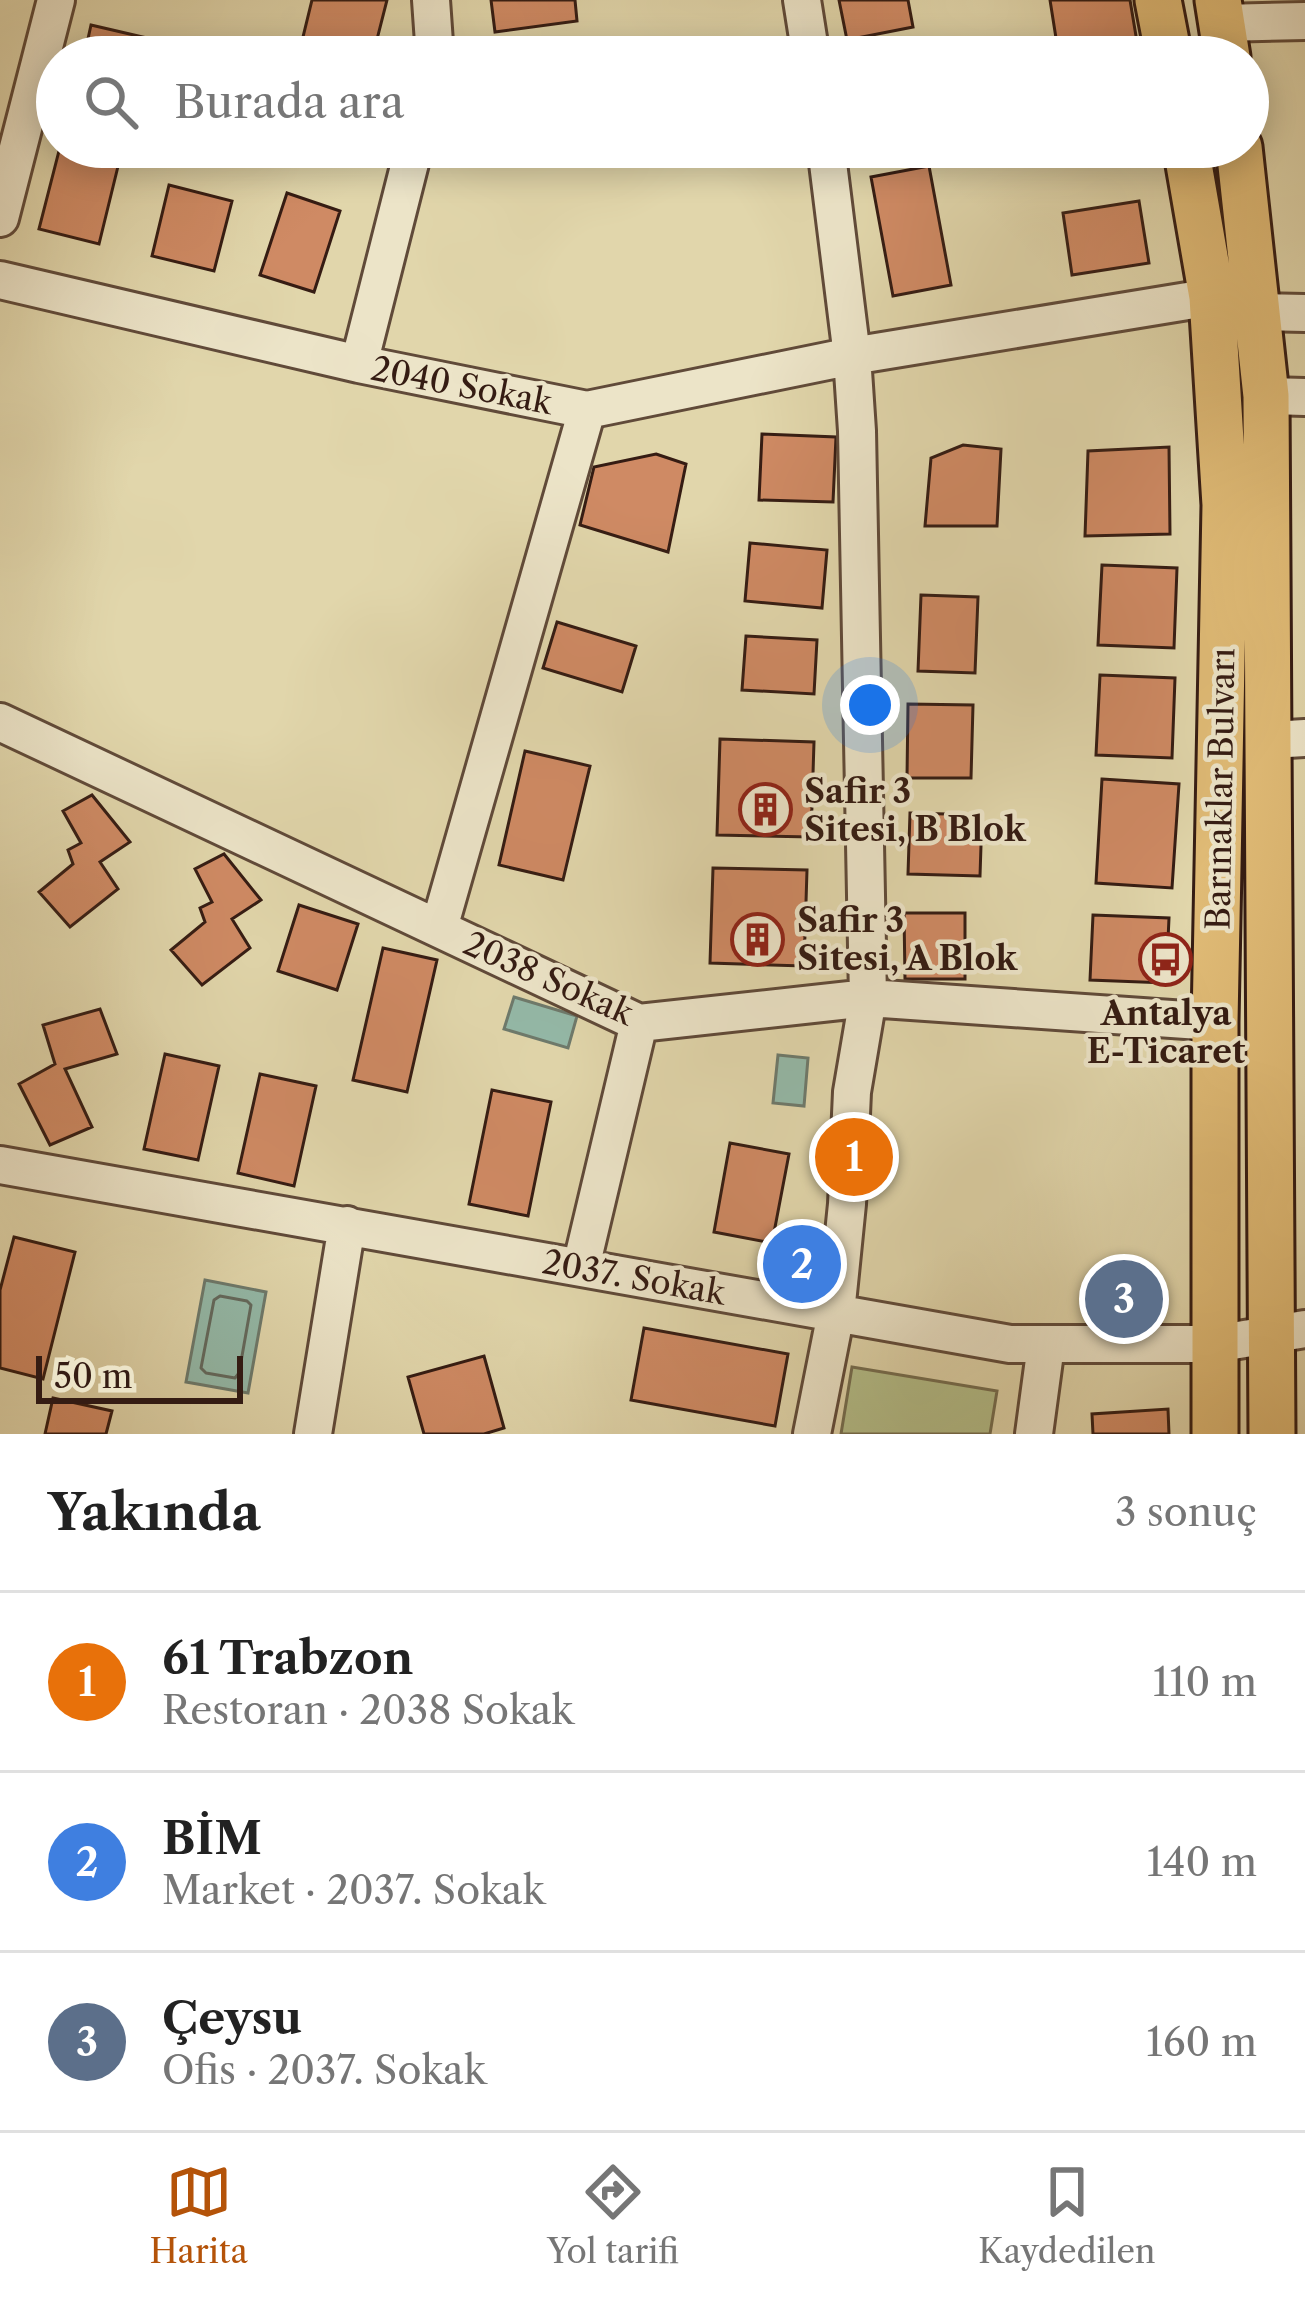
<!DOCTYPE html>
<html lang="tr">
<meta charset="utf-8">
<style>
:root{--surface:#fff;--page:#f2f2f2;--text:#222;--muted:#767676;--line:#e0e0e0;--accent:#b45309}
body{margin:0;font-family:"Libre Caslon Text",serif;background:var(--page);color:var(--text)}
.scale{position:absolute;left:36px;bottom:30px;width:207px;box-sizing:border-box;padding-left:12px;border:6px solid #351c13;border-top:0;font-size:33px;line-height:42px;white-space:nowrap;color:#351c13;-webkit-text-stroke:9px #ece4c8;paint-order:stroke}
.you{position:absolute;left:870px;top:705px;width:42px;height:42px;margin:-30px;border:9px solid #fff;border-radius:50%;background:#1a73e8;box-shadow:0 0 0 18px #1a73e833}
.badge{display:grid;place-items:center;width:78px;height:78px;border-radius:50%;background:var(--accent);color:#fff;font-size:39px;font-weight:700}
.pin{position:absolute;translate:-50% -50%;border:6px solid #fff;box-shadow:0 3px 12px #0006}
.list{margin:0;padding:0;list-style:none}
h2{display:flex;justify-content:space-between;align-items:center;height:156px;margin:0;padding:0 48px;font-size:51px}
h2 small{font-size:39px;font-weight:400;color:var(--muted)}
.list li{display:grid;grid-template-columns:78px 1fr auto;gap:36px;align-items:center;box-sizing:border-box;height:180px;padding:0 48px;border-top:3px solid var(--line)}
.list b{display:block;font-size:45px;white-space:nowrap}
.list p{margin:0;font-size:39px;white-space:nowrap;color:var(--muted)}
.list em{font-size:39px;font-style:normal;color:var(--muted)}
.icon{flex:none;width:66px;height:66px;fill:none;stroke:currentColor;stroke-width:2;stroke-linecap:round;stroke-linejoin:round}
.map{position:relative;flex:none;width:1305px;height:1434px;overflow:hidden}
.search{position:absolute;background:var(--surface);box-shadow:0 6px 30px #0003;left:36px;right:36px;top:36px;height:132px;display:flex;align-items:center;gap:30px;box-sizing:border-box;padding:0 42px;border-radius:66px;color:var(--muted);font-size:45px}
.sheet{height:696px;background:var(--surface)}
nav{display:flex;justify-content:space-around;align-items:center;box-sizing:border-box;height:168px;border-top:3px solid var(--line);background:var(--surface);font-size:33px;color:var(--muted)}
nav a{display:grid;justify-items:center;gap:6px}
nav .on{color:var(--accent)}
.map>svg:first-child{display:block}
.green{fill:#b3bd88;stroke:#746c4e;stroke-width:3}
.water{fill:#94b9a8;stroke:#6e7a6c;stroke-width:3}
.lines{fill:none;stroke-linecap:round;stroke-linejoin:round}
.shore{stroke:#646a5e;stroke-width:3}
.building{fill:#cf8a64;stroke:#351c13;stroke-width:3}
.minor-casing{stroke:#604a39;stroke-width:42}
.major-casing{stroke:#351c13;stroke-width:51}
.minor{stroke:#ece4c8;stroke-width:36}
.major{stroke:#e0bb76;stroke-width:45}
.labels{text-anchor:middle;stroke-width:9;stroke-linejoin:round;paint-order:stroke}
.street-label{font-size:33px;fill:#351c13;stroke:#ece4c8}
.poi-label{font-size:33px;font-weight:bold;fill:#351c13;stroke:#ece4c8;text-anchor:start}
</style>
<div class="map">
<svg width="1305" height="1434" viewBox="0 0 1305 1434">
<rect width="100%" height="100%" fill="#e1d6ab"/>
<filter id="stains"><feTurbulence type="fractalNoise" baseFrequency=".00167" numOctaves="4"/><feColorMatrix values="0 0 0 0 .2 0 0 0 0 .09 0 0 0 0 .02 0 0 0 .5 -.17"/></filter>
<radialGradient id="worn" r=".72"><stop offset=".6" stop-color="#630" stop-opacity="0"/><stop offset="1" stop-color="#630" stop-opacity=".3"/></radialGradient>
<path class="green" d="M852,1367L997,1391L990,1434H841Z"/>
<path class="water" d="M514,997L577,1016L568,1048L504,1029Z
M778,1055L808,1058L804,1106L773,1103Z
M205,1280L266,1292L248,1393L186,1382Z"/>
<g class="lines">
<path class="shore" d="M220,1296L247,1301L251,1305L239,1373L235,1378L206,1373L201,1368L214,1300Z"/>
</g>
<path class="building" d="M312,0H387L373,55L303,37Z
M491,0H575L577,21L495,32Z
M839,0H908L913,27L847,40Z
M1050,0H1130L1138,48L1059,57Z
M91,25L194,49L193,57H84Z
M60,147L122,150L99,244L39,229Z
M1077,147H1157V149L1079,160Z
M929,166L951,285L893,296L871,177Z
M169,185L232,201L214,271L152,256Z
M287,193L340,211L314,292L260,275Z
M1139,201L1149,263L1072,275L1063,213Z
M762,434L836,437L833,502L759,500Z
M963,445L1001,449L997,526H925L931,458Z
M1169,447L1170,534L1085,536L1088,451Z
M656,454L686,464L668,552L580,525L594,467Z
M750,543L827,550L822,608L745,601Z
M1102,565L1177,568L1174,648L1098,645Z
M921,595L978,597L975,673L918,671Z
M557,622L636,646L622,692L543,668Z
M746,636L817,640L814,694L742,690Z
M1100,675L1175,678L1172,758L1096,755Z
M908,704L973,705L971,778H907Z
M720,739L814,742L811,837L717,835Z
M525,751L590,766L563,880L499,865Z
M1102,779L1179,784L1172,888L1096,883Z
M92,795L130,842L100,862L118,889L70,927L39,892L73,864L68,850L81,843L63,811Z
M910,813L982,815L980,876L908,874Z
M224,854L261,900L232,919L250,948L202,985L171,950L205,922L200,908L212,902L195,869Z
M713,868L807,870L804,966L710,963Z
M299,905L358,924L337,990L278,971Z
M904,913H965V979H905Z
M1093,915L1169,918L1166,983L1090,980Z
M383,948L437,960L407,1092L353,1080Z
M100,1009L117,1054L65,1069L92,1127L50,1145L19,1084L55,1064L43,1025Z
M165,1054L219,1066L198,1160L144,1149Z
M260,1074L316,1086L294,1186L238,1173Z
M492,1090L551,1102L528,1216L469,1204Z
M730,1143L789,1154L772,1243L714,1232Z
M14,1237L75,1252L43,1379L0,1368V1290Z
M644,1328L788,1354L775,1426L631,1400Z
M484,1356L504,1428L484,1434H424L408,1377Z
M53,1398L112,1411L106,1434H45Z
M1168,1409L1169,1434H1093L1092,1414Z"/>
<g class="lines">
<defs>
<path id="minor" d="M431,0L435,57
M802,0L811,57
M1222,23L1305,21
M826,147L852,356L1212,297
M0,218L56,0
M0,280L359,364L587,410L852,356L857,431L868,998L852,1092L847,1204L836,1313L812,1434
M1260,312L1305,313
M359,364L414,147
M1266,396L1305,397
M0,722L639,1023L868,998L1215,1022
M1271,740L1305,738
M439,928L587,410
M0,1165L1010,1344H1214L1305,1329
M581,1267L639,1023
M313,1434L347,1225
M1034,1434L1046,1345"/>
<path id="major" d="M1158,0L1169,57
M1218,0L1227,57
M1186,147L1212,297L1225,505L1215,1022V1434
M1239,147L1266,396L1272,1434"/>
</defs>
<use href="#minor" class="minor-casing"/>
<use href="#major" class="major-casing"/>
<use href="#minor" class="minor"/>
<use href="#major" class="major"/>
</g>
<defs>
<symbol id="building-ring" viewBox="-11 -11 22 22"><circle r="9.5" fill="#ece4c8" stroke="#8f2418" stroke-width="1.5"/><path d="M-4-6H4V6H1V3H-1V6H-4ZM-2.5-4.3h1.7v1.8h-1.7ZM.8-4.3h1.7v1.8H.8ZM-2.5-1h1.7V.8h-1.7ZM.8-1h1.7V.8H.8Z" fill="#8f2418"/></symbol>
<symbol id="bus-ring" viewBox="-11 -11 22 22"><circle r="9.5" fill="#ece4c8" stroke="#8f2418" stroke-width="1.5"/><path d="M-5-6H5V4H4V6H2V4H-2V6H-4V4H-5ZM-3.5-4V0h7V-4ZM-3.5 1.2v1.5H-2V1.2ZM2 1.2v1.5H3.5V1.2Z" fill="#8f2418"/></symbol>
</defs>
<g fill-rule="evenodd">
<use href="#building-ring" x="736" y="780" width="59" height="59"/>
<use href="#building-ring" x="728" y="910" width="59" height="59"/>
<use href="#bus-ring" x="1136" y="930" width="59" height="59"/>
</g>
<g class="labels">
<g class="street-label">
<text transform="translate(462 385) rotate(11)" y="12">2040 Sokak</text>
<text transform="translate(1220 789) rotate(-89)" y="12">Barınaklar Bulvarı</text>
<text transform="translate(549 978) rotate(24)" y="12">2038 Sokak</text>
<text transform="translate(634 1277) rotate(10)" y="12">2037. Sokak</text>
</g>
<g class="poi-label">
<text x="804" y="803">Safir 3<tspan x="804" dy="38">Sitesi, B Blok</tspan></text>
<text x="797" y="932">Safir 3<tspan x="797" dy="38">Sitesi, A Blok</tspan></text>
<text x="1166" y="1025" text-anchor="middle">Antalya<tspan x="1166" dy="38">E-Ticaret</tspan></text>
</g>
</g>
<rect width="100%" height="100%" filter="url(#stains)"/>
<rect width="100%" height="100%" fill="url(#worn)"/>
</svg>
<div class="scale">50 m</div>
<div class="you"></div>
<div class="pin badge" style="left:854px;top:1157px;background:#e8710a">1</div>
<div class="pin badge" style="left:802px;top:1264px;background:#3f7fe0">2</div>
<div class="pin badge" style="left:1124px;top:1299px;background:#5c6f8a">3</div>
<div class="search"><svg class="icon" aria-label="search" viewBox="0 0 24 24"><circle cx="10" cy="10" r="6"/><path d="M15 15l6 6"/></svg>Burada ara</div>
</div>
<section class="sheet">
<h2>Yakında<small>3 sonuç</small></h2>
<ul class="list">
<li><span class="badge" style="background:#e8710a">1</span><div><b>61 Trabzon</b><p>Restoran · 2038 Sokak</p></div><em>110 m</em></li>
<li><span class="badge" style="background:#3f7fe0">2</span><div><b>BİM</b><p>Market · 2037. Sokak</p></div><em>140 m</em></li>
<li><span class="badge" style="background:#5c6f8a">3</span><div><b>Çeysu</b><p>Ofis · 2037. Sokak</p></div><em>160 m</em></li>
</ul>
</section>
<nav>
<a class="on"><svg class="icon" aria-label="map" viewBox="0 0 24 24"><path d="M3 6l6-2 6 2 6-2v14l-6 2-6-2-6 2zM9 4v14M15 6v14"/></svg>Harita</a>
<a><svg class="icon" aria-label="directions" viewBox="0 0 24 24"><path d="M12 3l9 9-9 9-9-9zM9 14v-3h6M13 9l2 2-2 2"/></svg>Yol tarifi</a>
<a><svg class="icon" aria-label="saved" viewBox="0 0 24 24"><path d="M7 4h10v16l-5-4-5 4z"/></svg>Kaydedilen</a>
</nav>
